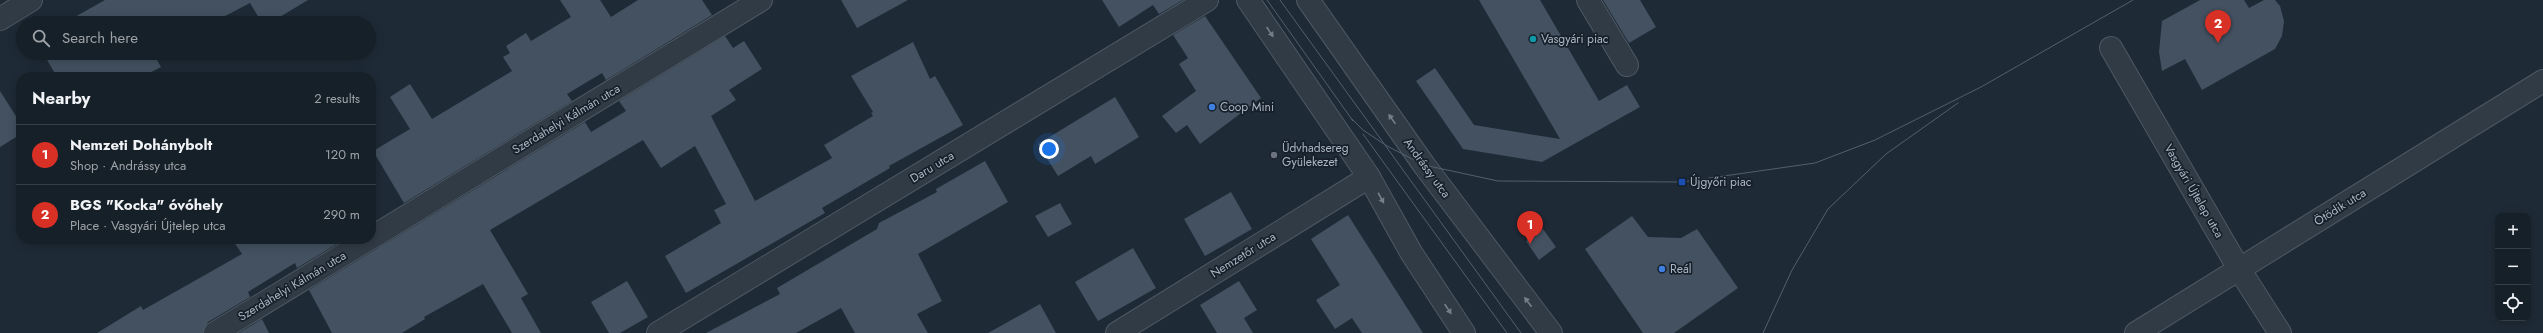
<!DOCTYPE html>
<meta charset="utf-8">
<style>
:root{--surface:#162028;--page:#232d34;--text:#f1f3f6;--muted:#9ea3a8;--line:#353e45;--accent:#d93025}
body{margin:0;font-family:Jost,sans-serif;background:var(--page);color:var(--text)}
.controls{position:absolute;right:12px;bottom:12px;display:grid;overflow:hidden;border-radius:8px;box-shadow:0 2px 10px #0003}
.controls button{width:36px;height:36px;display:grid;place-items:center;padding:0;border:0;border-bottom:1px solid var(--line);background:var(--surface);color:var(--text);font:20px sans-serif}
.you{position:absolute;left:1049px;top:149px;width:14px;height:14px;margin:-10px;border:3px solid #fff;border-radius:50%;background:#1a73e8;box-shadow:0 0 0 6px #1a73e833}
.badge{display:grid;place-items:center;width:26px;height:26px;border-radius:50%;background:var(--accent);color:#fff;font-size:13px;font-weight:700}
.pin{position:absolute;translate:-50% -33px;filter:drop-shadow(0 1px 2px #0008)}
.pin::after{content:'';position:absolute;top:21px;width:14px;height:12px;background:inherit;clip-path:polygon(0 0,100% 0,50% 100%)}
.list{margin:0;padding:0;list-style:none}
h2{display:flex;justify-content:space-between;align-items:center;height:52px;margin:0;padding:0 16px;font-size:17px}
h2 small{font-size:13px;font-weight:400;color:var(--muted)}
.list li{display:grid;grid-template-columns:26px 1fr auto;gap:12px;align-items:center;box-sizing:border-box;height:60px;padding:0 16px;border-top:1px solid var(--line)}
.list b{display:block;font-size:15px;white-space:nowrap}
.list p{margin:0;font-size:13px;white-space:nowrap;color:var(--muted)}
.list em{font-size:13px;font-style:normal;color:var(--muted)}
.icon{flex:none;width:22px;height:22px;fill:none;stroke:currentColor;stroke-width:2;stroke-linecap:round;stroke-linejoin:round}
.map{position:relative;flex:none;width:2543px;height:333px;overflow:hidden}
.search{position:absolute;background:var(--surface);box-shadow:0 2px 10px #0003;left:16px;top:16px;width:360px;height:44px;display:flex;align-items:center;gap:10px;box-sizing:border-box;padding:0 14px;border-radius:22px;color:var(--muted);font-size:15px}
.panel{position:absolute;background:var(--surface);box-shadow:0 2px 10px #0003;left:16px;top:72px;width:360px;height:172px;border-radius:16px}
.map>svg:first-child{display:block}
.building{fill:#435160}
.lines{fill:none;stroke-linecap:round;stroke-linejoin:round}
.minor-casing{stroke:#4e5964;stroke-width:24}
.tertiary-casing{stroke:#4e5964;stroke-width:24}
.minor{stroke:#313b46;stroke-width:22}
.tertiary{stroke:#313b46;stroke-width:22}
.tram{stroke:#52606e;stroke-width:1}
.oneway{fill:#747f8b}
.culture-dot{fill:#0f9aa8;stroke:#17202a;stroke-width:1.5}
.shop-dot{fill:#3f7fe0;stroke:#17202a;stroke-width:1.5}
.worship-dot{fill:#6b7280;stroke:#17202a;stroke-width:1.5}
.transit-dot{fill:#1a4fb4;stroke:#17202a;stroke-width:1.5}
.labels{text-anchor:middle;stroke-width:3.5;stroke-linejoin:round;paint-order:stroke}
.poi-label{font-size:12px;fill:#aab6c4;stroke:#17202a;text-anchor:start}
.street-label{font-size:12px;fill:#aab6c4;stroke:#17202a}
</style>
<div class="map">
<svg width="2543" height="333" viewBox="0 0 2543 333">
<rect width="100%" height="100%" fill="#1e2a36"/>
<path class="building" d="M105,0H308L270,23H262L250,3L212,23H64Z
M560,0H600L611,17L638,0H702L712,15L606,80L602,73L567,94L572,101L404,203L373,151L410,129L390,97L410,84L432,119L512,71L503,57L510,53L506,46L526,33L531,41L571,17Z
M841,0H908L857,28Z
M1102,0H1183L1159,14L1153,5L1119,27Z
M1479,0H1540L1599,101L1627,85L1640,107L1542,162L1463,149L1416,81L1435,68L1474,125L1560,139Z
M1603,0H1640L1656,27L1629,43Z
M2200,0H2244L2249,8L2264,0H2275L2280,6L2284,21L2282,36L2275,49L2202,90L2185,59L2162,71L2159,52L2162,21Z
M1205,16L1261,98L1200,144L1187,125L1176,133L1162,116L1196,91L1179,64L1188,58L1173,35Z
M725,36L733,48L744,41L762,69L729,90L736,100L711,116L755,201L832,158L824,145L873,116L871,113L873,112L851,76L913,42L930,79L935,76L963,125L889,166L890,168L822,208L825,213L686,293L665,256L721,223L714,210L726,204L695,146L661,168L643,140L490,230L528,294L521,298L541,333H512L483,284L424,317L425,319L402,333H332L309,290L585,122L591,132L626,111L619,101Z
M43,53H153L161,67L142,77H57Z
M0,91L21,124V134L0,147Z
M1115,97L1139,137L1095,164L1091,156L1058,176L1038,144Z
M985,161L1008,202L918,254L942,301L917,314L928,333H855L841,308L796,333H706L780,294L777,288L877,229L879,223L937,192L936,189Z
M1231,192L1252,229L1205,256L1184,219Z
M1060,203L1072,224L1048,237L1035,216Z
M1348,215L1423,333H1362L1352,318L1335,329L1316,300L1340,285L1311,239Z
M1632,216L1648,237L1681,238L1697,229L1738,288L1674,333H1643L1585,249Z
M1543,229L1556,247L1539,260L1526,241Z
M232,239H345L297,268L295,263L248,292L250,297L208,322L203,333H97L141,306L143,310L242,254Z
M1133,248L1156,288L1098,321L1075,282Z
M627,281L648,317L620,333H609L591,302Z
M1239,281L1257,310L1244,318L1253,333H1217L1200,305Z
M1040,304L1056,333H988Z
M262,319L269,333H239Z"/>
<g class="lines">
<defs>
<path id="minor" d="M1588,0L1627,65
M0,19L31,0
M2111,48L2239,269L2280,333
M371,238L761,0
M215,333L369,239
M658,333L1207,0
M1117,333L1369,177
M2136,333L2543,81"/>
<path id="tertiary" d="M1248,0L1369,177L1412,254L1464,333
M1308,0L1424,165L1551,333"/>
</defs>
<use href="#minor" class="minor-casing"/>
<use href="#tertiary" class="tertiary-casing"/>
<use href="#minor" class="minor"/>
<use href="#tertiary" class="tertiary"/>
<path class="tram" d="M1267,0L1353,121
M1280,0L1521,333
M1350,117L1363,130L1387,146L1424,165L1498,181L1682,182L1815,163L1875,140L1981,87L2133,0
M1363,134L1507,333
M1763,333L1792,270L1828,209L1886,154L1958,103"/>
</g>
<defs><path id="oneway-solid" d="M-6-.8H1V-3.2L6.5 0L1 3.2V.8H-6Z"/></defs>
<g class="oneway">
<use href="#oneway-solid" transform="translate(1270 32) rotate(56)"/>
<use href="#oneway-solid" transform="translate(1392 119) rotate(-125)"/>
<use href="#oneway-solid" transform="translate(1381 198) rotate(61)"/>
<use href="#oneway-solid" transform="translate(1528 302) rotate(-127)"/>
<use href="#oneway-solid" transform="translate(1448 309) rotate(56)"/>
</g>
<circle class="culture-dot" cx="1533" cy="39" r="4"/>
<g class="shop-dot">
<circle cx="1212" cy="107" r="4"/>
<circle cx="1662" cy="269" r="4"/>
</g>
<circle class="worship-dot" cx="1274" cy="155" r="4"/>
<rect class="transit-dot" x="1678" y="178" width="8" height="8" rx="2"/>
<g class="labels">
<g class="poi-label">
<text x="1541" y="43">Vasgyári piac</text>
<text x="1220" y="111">Coop Mini</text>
<text x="1282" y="152">Üdvhadsereg<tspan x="1282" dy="14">Gyülekezet</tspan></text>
<text x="1690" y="186">Újgyőri piac</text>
<text x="1670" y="273">Reál</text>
</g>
<g class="street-label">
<text transform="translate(566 119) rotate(-31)" y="4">Szerdahelyi Kálmán utca</text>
<text transform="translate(932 167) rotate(-31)" y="4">Daru utca</text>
<text transform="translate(1427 168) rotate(54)" y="4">Andrássy utca</text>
<text transform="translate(2194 191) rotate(60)" y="4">Vasgyári Újtelep utca</text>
<text transform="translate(2340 207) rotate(-32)" y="4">Ötödik utca</text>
<text transform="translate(1243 255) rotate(-32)" y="4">Nemzetőr utca</text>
<text transform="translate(292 286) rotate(-31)" y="4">Szerdahelyi Kálmán utca</text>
</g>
</g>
</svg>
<div class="controls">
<button>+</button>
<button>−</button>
<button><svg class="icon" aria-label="locate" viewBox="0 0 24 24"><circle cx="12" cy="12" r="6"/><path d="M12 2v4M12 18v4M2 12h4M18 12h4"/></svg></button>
</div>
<div class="you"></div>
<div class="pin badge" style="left:1530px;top:244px">1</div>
<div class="pin badge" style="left:2218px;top:43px">2</div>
<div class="search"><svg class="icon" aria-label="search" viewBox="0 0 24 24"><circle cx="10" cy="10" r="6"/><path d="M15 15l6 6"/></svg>Search here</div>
<section class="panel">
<h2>Nearby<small>2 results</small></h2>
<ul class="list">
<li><span class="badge">1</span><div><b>Nemzeti Dohánybolt</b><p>Shop · Andrássy utca</p></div><em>120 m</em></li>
<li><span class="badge">2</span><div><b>BGS &quot;Kocka&quot; óvóhely</b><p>Place · Vasgyári Újtelep utca</p></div><em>290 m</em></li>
</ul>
</section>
</div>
